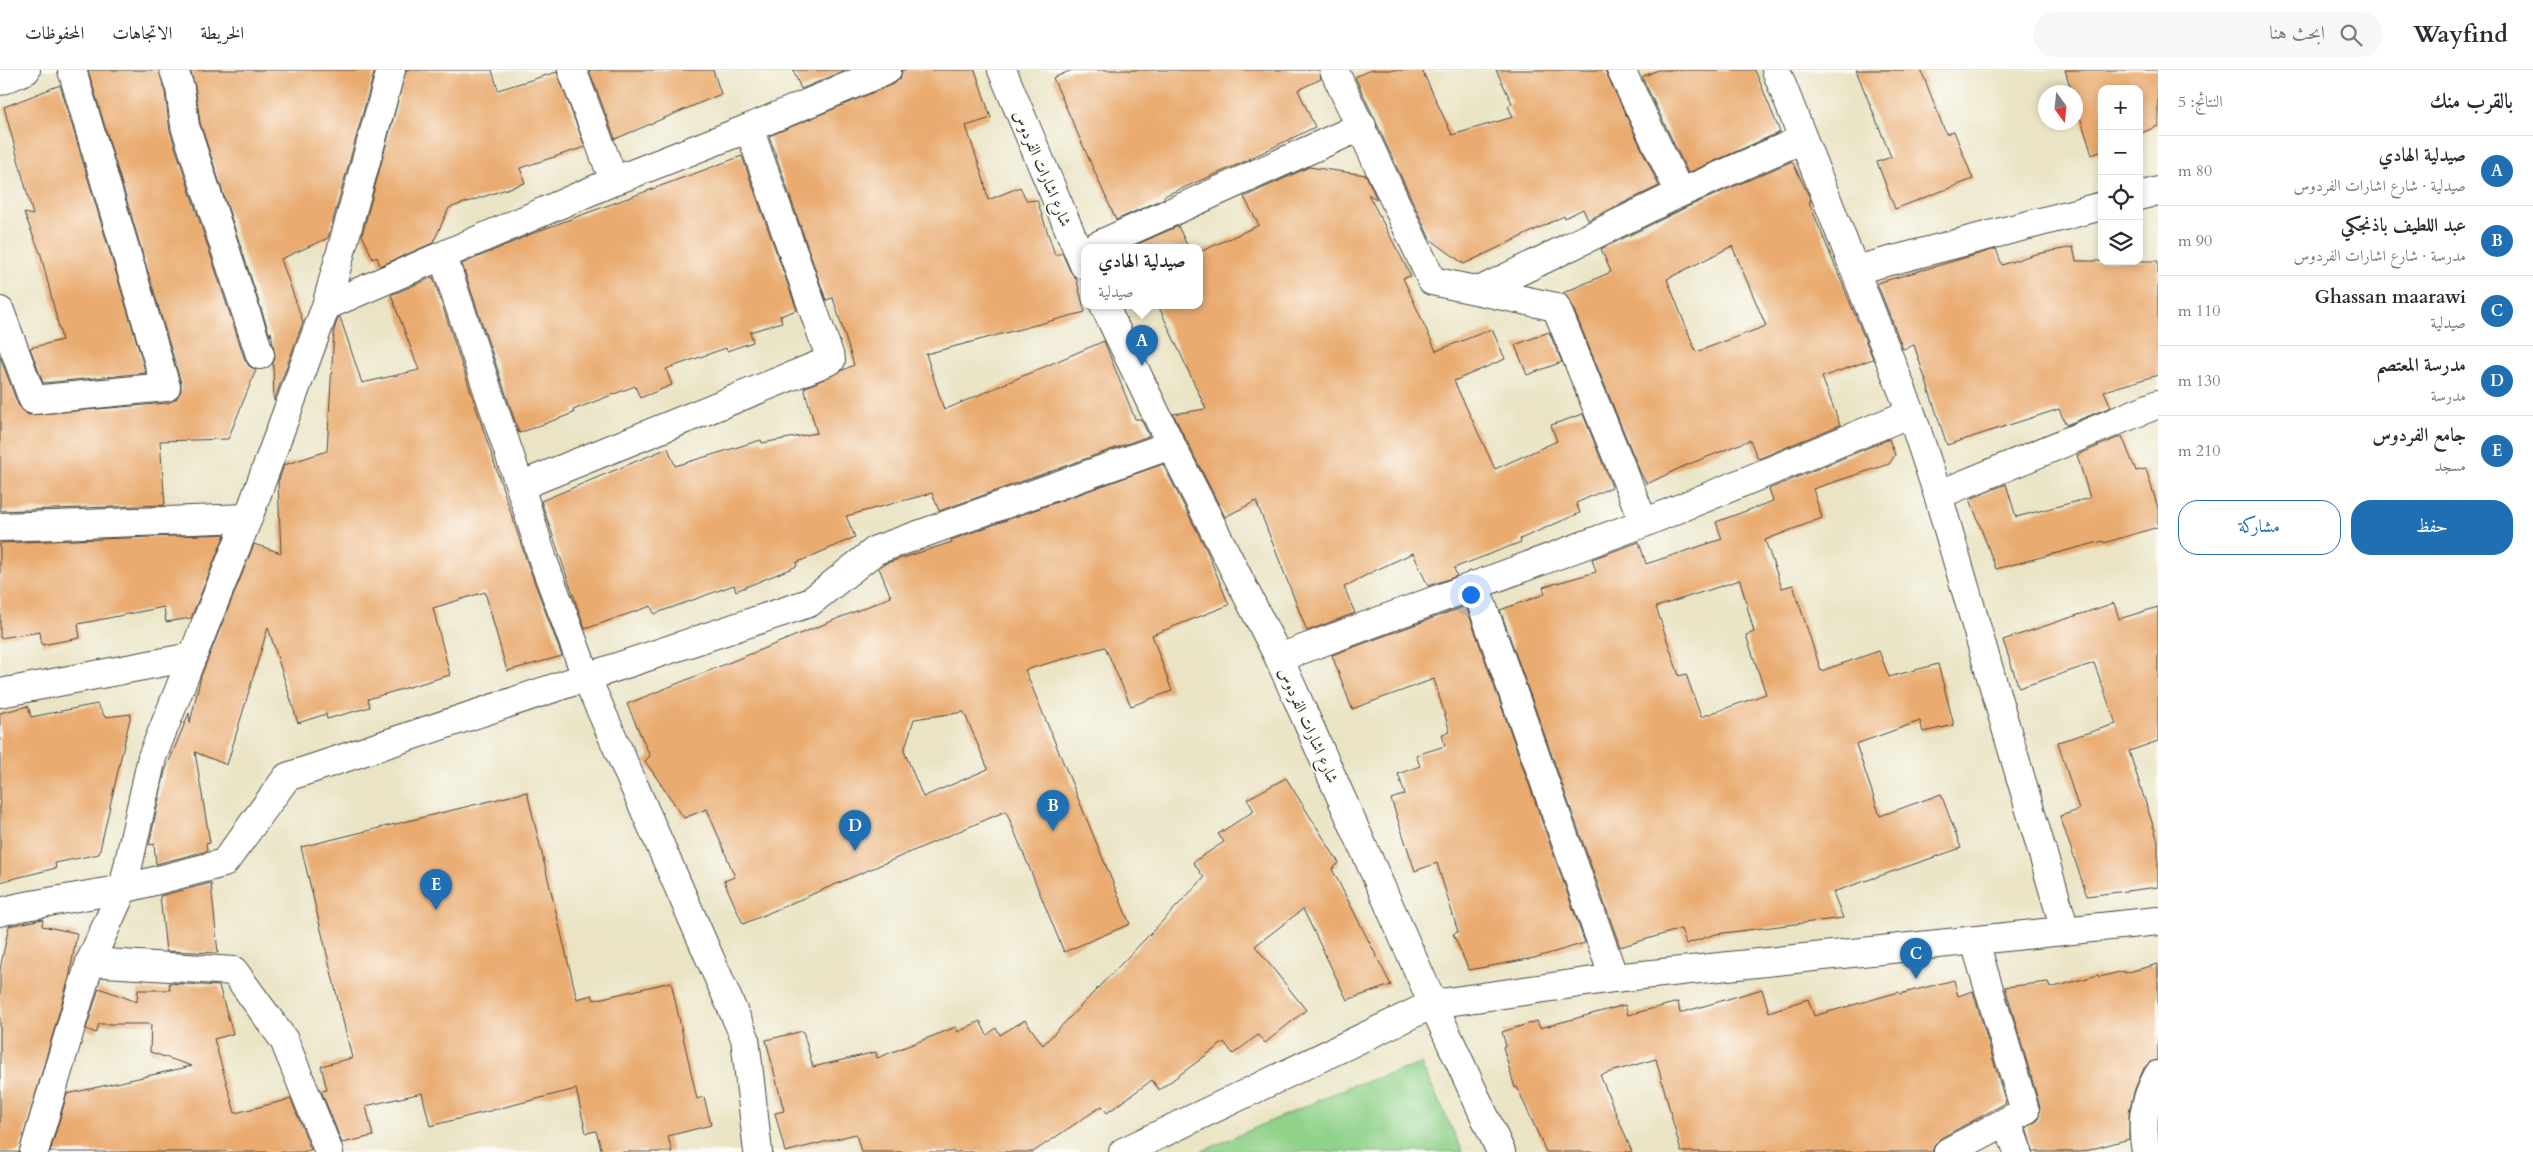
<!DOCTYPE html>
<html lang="ar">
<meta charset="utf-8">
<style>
:root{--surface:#fff;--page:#f7f7f7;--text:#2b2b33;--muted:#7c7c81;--line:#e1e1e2;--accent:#1f6fb2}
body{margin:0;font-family:Cardo,Amiri,serif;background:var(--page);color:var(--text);direction:rtl}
.controls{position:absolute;right:15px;top:15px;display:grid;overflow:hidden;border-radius:10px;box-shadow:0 2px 8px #0003}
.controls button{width:45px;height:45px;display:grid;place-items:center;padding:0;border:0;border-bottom:1px solid var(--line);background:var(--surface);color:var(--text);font:25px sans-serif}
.compass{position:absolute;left:2038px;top:15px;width:45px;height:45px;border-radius:50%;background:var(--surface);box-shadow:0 2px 8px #0003;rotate:165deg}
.you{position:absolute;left:1470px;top:524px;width:18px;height:18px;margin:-12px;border:4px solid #fff;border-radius:50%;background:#1a73e8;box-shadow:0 0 0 8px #1a73e833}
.badge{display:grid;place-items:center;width:32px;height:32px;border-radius:50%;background:var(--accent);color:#fff;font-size:16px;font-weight:700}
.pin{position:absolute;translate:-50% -41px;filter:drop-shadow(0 1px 2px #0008)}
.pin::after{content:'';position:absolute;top:26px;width:18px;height:15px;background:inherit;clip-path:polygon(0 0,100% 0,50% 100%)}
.popup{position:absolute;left:1081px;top:174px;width:122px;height:65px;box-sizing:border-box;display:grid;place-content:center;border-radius:10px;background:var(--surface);filter:drop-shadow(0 1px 4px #0005);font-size:16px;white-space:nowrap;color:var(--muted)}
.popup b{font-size:19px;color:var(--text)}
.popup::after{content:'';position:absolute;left:50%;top:100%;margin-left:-10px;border:10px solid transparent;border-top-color:var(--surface)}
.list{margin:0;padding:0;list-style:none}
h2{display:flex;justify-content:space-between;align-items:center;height:65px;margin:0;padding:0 20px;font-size:21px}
h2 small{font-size:16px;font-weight:400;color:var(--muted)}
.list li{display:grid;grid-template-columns:32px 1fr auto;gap:15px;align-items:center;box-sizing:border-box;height:70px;padding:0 20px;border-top:1px solid var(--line)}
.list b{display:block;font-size:19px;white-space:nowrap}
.list p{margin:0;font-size:16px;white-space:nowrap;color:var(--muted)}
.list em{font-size:16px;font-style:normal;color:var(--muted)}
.actions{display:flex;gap:10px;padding:15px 20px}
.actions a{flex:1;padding:11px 0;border:1px solid var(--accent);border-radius:20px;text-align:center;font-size:18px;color:var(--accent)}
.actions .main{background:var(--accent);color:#fff}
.icon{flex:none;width:28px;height:28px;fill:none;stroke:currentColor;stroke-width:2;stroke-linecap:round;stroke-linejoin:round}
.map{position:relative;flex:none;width:2158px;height:1082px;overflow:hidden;direction:ltr}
header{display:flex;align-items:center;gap:30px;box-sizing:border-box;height:70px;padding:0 25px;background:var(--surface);border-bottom:1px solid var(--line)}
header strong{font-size:24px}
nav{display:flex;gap:28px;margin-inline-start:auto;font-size:18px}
.search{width:350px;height:45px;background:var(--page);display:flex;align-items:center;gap:12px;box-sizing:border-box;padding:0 18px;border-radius:28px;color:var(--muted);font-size:19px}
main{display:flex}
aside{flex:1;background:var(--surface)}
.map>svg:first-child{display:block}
.green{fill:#90d28a;stroke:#5e7e5a}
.building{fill:#e9ab6f;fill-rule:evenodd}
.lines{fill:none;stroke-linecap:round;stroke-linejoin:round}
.street-casing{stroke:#484742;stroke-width:30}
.secondary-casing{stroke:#484742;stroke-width:30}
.primary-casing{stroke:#484742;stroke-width:30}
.street{stroke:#fff;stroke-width:28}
.secondary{stroke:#fff;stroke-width:28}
.primary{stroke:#fff;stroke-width:28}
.labels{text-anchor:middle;stroke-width:4;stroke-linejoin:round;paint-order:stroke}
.street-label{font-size:16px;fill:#2b2b2b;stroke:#fdfcf7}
</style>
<header>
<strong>Wayfind</strong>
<div class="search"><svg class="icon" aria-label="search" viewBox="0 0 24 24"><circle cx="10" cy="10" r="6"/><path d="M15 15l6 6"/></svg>ابحث هنا</div>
<nav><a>الخريطة</a><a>الاتجاهات</a><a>المحفوظات</a></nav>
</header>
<main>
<aside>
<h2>بالقرب منك<small>النتائج: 5</small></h2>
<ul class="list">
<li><span class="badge">A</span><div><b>صيدلية الهادي</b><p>صيدلية · شارع اشارات الفردوس</p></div><em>80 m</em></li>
<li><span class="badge">B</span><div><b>عبد اللطيف باذنجكي</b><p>مدرسة · شارع اشارات الفردوس</p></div><em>90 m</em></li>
<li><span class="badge">C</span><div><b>Ghassan maarawi</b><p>صيدلية</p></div><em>110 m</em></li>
<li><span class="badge">D</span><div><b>مدرسة المعتصم</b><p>مدرسة</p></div><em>130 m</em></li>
<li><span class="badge">E</span><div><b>جامع الفردوس</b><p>مسجد</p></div><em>210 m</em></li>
</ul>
<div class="actions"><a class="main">حفظ</a><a>مشاركة</a></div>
</aside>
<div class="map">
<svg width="2158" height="1082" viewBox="0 0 2158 1082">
<rect width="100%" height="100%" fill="#fdfcf7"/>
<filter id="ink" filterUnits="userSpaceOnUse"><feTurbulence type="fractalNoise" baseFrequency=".02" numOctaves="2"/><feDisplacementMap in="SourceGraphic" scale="10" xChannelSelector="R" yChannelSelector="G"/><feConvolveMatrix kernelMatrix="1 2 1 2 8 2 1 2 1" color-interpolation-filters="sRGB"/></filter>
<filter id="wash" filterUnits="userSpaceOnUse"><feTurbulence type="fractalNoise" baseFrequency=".0096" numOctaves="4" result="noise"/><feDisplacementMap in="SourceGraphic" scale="20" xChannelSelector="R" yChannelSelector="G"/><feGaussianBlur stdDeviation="1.12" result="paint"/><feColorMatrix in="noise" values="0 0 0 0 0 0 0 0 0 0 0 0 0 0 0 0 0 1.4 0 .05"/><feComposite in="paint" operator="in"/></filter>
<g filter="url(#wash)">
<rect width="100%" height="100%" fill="#eae4c5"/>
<path class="green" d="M1421,994L1463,1082H1200L1351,1016Z"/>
<g id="blocks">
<path class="building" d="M88,0H159L165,22L170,61L245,290L249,296L256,300L228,369L160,371L165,435L0,441V286L18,335L28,345L168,333L176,329L181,321V313Z
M190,0H375L328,168L281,189L303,252L274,331L273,293L275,288L271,262L270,266L200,53L195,16Z
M406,0H492L498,20L557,2L585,77L520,98L525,113L449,138L433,173L380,196L377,187L373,189L362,165Z
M589,0H713L721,24L615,69Z
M793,0H847L801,19Z
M902,0H975L991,48L966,56L984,111L988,130L1020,117L1027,131L1037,130L1055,185L1062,183L1070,201L1076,208L1085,242L926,284L944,340L1104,271L1135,349H1141L1149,366L939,441L932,423L846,446L855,467L796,493L797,496L736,521L734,515L654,544L651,536L585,559L541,431L668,378L675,396L761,370L762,373L817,363L804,318L854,295L833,228L826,230L769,66L893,14L900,9Z
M1072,0H1319L1321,9L1298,20L1315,57L1249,89H1251L1164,126L1165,128L1116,150L1053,8Z
M1371,0H1422L1452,65L1513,47L1508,36L1512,33L1496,0H1605L1659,116L1588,150L1583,139L1565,148L1564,146L1464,194L1430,169L1355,7Z
M1658,0H1755L1780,62L1688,103L1642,7Z
M1856,0H1921L1946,64L1954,61L1973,109L1895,139L1877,92L1891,87Z
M2065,0H2158V56L2139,64V19H2102V81L2092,85L2076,34V22H2072Z
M60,15L146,303L43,313L30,278L62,270L41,185L24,143L33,145L4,37Z
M742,86L797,240L780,246L782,252L750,262L753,272L727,281L726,278L666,299L672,315L640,328L635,316L573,340L574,343L519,363L462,194L541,160Z
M1792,91L1808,124L1811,131L1809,132L1873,289L1822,307L1840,355L1758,389L1750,370L1682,397L1647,414L1641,404L1570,231L1563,223L1611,202L1601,179L1687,137ZM1732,176L1766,256L1696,282L1667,209Z
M1309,97L1366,105L1377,130L1368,124L1411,206L1403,208L1436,281L1492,259L1505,289L1454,311L1495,399L1557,371L1551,355L1583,344L1612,417L1576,433L1580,443L1520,469L1521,472L1454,498L1457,506L1428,516L1413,483L1372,502L1344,517L1355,543L1307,561L1256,431L1225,447L1173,344L1206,339L1158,235H1200V182L1259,155L1244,127Z
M1178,156L1188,177H1131Z
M2073,177L2076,191H2158V305L2104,321L2111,337L2066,355L2059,339L1947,375L1914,275L1903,279L1877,213L1996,179L2002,195L2032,185Z
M433,207L528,495L562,586L507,601L485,522L433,538L450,605L368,629L370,637L327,649L326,644L298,653L268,557L227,695L195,682L210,773L206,774L207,781L156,794L154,774L149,775L165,701L189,643L190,653L201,606L254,474L281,483L278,412L284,395L327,381L334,260L338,248L340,247L362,313L419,300L391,225Z
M1549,262L1562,292L1527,305L1515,275Z
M2122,366L2136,401L2146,399L2158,438V457L2104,473L2103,471L1996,499L1970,429L2006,414L2016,447L2090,428L2077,385Z
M1889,369L1895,385L1889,394L1813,419L1822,448L1765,470L1782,518L1793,515L1821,601L1879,581L1889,607L1938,594L1954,655L1923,662L1920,651L1856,674L1880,746L1941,724L1961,778L1833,822L1843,848L1716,864L1686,874L1681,859L1620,877L1500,540L1545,524L1543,517L1596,502L1592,489L1639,472L1646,494L1722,469L1716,452L1773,431L1769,419ZM1740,510L1754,562L1746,565L1766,624L1701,647L1686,604L1679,606L1656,537Z
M1163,394L1207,481L1229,535L1152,565L1172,621L1131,636L1105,577L1025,600L1130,854L1064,882L1006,741L743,854L724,811L735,807L707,739L684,748L645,691L650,686L627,634L891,527L879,498L884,494L952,472L951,470ZM964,642L988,699L923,727L904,681L914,649Z
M225,464L191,548L166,552L164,537L78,554L80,568L42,575L40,562L0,568V473Z
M2114,533L2119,549L2158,537V671L2129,681L2158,771V817L2087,826L2060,746L2079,740L2058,672L2116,654L2094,593L2019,618L2003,570Z
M1466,536L1585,873L1534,888L1469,900L1453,864L1458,862L1437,793L1415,801L1391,729L1405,724L1398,704L1420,696L1416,685L1445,676L1442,664L1450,662L1434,609L1352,639L1332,585Z
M97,634L105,647L131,644L99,784L55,793L56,798L0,812V643L28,636L31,647Z
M1286,708L1339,793L1332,799L1391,915L1347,930L1303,839L1255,876L1306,940L1265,973L1258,965L1233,984L1224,972L1159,1020L1152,1010L1107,1043L1102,1036L1033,1082H861L856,1064L785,1082L775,1043L784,1041L766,970L803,961L813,997L876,982L877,988L956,957L958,962L980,951L987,965L996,958L1000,965L1025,950L1043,975L1204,808L1193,792L1224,772L1218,764L1254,741L1247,729Z
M527,722L577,929L592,925L594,930L671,912L697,1029L704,1027L711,1055L668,1066L672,1082H602L596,1061L586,1063L576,1019L430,1056L422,1023L366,1036L373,1066L342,1073L321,1021L327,1020L321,996L352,988L301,777Z
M211,813L218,883L166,881L160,826Z
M43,849L42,856L77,863L69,908L19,1082H0V899L9,856Z
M2158,894V990L2150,992L2144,998L2135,1019L2129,1041V1069L2081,1082H2033L2026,1058L2038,1050L2040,1037L2005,917L2048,912L2050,918L2098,905L2099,907L2124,901L2125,903Z
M1954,910L1958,926L1973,921L2006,1033L1941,1068L1935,1074L1932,1082H1681L1656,989L1600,1005L1632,1082H1546L1517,1017L1515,1018L1503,977L1506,976L1502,962L1537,951L1540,958L1625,935L1628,945L1678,932L1680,943L1762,919L1769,942L1808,929L1814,946L1899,922L1900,924Z
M169,913L219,916L233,964L214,969L235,1043L291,1029L311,1080L302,1082H50L67,1024L192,996L150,982L151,954H99L96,963L86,959L99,918L137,932L138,920H170Z"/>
</g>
</g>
<g filter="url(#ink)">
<use href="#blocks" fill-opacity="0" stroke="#484742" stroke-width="1"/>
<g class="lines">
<defs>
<path id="street" d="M174,0L180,18L185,56L260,285
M572,0L614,111
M1334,0L1432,211L1556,237L1644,453
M1621,0L1680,123
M1776,0L1911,343L1938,425L2065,860
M2139,126L2158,121
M1094,177L1362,56
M443,187L520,416L543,490L587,609L745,968L758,1082
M1855,200L2102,136
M1479,221L1680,123L1803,69
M326,236L614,111L749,58L887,0
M0,241L33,330L166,317L72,0
M520,416L831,290L749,58
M1938,425L2158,334
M0,457L248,448
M1475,515L1614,908
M1279,588L1644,453L1911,343
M0,623L191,587
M0,842L20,837L123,819L224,793L287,707L809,533L876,480L1171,375
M1975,872L2025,1041L2007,1051L2018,1082
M90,892L234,901L284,970L329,1082
M1948,1082L2007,1051
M2146,1082C2141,1052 2143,1033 2158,1005"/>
<path id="secondary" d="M1002,0L1084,195
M1104,235L1171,375L1279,588L1433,934L1501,1082
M34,1082L90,892L123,819L152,687L248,448L326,236L391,0
M1123,1082L1433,934L1614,908L2158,851"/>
<path id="primary" d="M0,11L26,0"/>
</defs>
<use href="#street" class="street-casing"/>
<use href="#secondary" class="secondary-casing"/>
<use href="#primary" class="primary-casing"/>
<use href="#street" class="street"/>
<use href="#secondary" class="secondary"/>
<use href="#primary" class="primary"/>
</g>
</g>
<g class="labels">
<g class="street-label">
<text transform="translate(1043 98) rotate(67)" y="6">شارع اشارات الفردوس</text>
<text transform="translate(1309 655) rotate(66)" y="6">شارع اشارات الفردوس</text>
</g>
</g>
</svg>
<div class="controls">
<button>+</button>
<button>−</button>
<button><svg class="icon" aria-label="locate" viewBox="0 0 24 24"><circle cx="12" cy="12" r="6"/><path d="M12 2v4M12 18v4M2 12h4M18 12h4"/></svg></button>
<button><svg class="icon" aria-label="layers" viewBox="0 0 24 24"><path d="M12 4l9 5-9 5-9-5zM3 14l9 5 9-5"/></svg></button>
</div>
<svg class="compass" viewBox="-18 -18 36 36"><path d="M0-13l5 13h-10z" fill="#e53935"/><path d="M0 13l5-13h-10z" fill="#7c7c81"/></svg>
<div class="you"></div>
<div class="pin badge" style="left:1142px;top:296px">A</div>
<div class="popup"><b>صيدلية الهادي</b>صيدلية</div>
<div class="pin badge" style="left:1053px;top:761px">B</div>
<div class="pin badge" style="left:1916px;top:909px">C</div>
<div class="pin badge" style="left:855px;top:781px">D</div>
<div class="pin badge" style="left:436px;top:840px">E</div>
</div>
</main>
